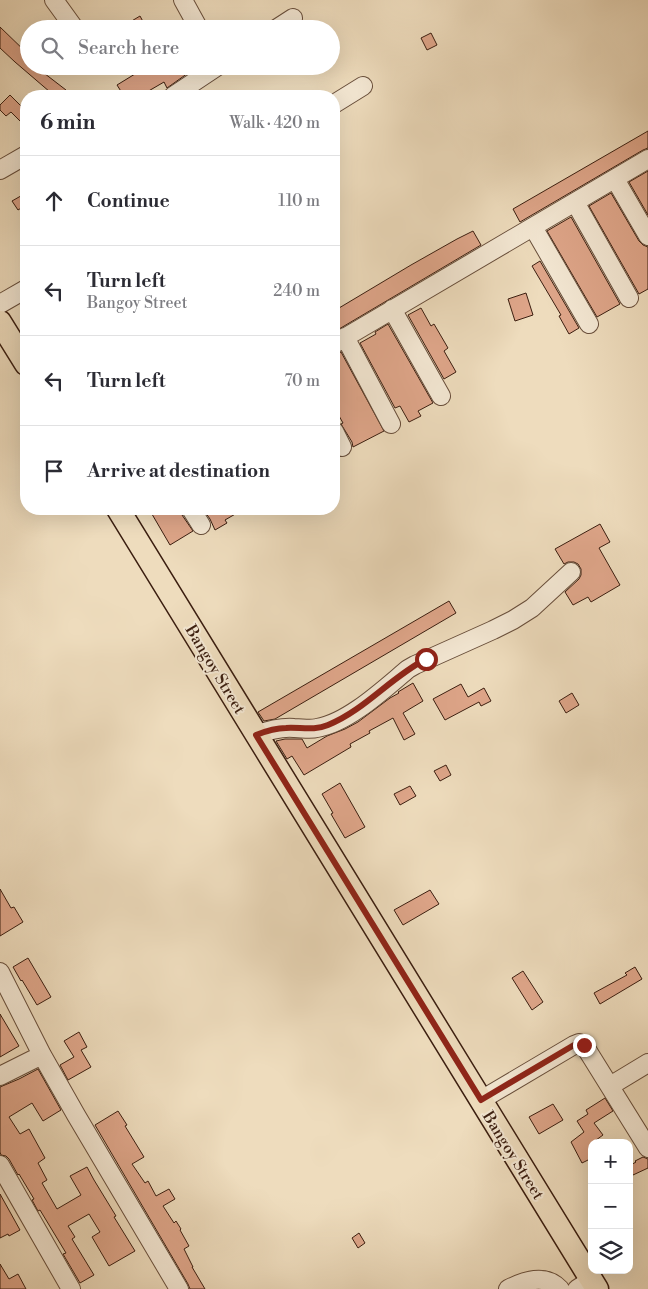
<!DOCTYPE html>
<meta charset="utf-8">
<style>
:root{--surface:#fff;--page:#f2f2f3;--text:#2b2b33;--muted:#7c7c81;--line:#e1e1e2}
body{margin:0;font-family:"Libre Bodoni",serif;background:var(--page);color:var(--text)}
.controls{position:absolute;right:15px;bottom:15px;display:grid;overflow:hidden;border-radius:10px;box-shadow:0 5px 20px #0002}
.controls button{width:45px;height:45px;display:grid;place-items:center;padding:0;border:0;border-bottom:1px solid var(--line);background:var(--surface);color:var(--text);font:25px sans-serif}
.stop{position:absolute;width:15px;height:15px;margin:-11px;border:4px solid #8f2418;border-radius:50%;background:#fff}
.stop.end{background:#8f2418;border-color:#fff;box-shadow:0 1px 5px #0008}
.list{margin:0;padding:0;list-style:none}
h2{display:flex;justify-content:space-between;align-items:center;height:65px;margin:0;padding:0 20px;font-size:21px}
h2 small{font-size:16px;font-weight:400;color:var(--muted)}
.list li{display:grid;grid-template-columns:32px 1fr auto;gap:15px;align-items:center;box-sizing:border-box;height:90px;padding:0 20px;border-top:1px solid var(--line)}
.list b{display:block;font-size:19px;white-space:nowrap}
.list p{margin:0;font-size:16px;white-space:nowrap;color:var(--muted)}
.list em{font-size:16px;font-style:normal;color:var(--muted)}
.icon{flex:none;width:28px;height:28px;fill:none;stroke:currentColor;stroke-width:2;stroke-linecap:round;stroke-linejoin:round}
.map{position:relative;flex:none;width:648px;height:1289px;overflow:hidden}
.search{position:absolute;background:var(--surface);box-shadow:0 5px 20px #0002;left:20px;top:20px;width:320px;height:55px;display:flex;align-items:center;gap:12px;box-sizing:border-box;padding:0 18px;border-radius:28px;color:var(--muted);font-size:19px}
.panel{position:absolute;background:var(--surface);box-shadow:0 5px 20px #0002;left:20px;top:90px;width:320px;height:425px;border-radius:20px}
.map>svg:first-child{display:block}
.building{fill:#dfa68a;stroke:#3b1e10}
.lines{fill:none;stroke-linecap:round;stroke-linejoin:round}
.minor-casing{stroke:#684e3b;stroke-width:20}
.major-casing{stroke:#3b1e10;stroke-width:25}
.minor{stroke:#f4e8d4;stroke-width:18}
.major{stroke:#eedcbd;stroke-width:22}
.route{stroke:#8f2418;stroke-width:6}
.labels{text-anchor:middle;stroke-width:4;stroke-linejoin:round;paint-order:stroke}
.street-label{font-size:16px;fill:#3b1e10;stroke:#f4e8d4}
</style>
<div class="map">
<svg width="648" height="1289" viewBox="0 0 648 1289">
<rect width="100%" height="100%" fill="#eedcbd"/>
<filter id="stains"><feTurbulence type="fractalNoise" baseFrequency=".004" numOctaves="4"/><feColorMatrix values="0 0 0 0 .2 0 0 0 0 .09 0 0 0 0 .02 0 0 0 .5 -.17"/></filter>
<radialGradient id="worn" r=".72"><stop offset=".6" stop-color="#630" stop-opacity="0"/><stop offset="1" stop-color="#630" stop-opacity=".3"/></radialGradient>
<path class="building" d="M140,16L147,29H134L130,22Z
M0,27L29,55V66H43L40,70L66,90L61,96H47L50,92L15,62L0,48Z
M431,33L437,45L427,50L421,38Z
M148,66H164L169,74L181,66H198L167,88L164,82L140,96H124L117,85Z
M10,95L26,111V127L11,112L6,116L0,110V105Z
M648,131V148L643,150L520,222L513,209Z
M648,171V215L629,182Z
M26,193V205L18,210L12,201Z
M611,193L639,241L643,245L648,247V289L639,294L589,206Z
M571,217L620,304L597,317L547,231Z
M473,231L481,245L334,332V311L411,265L457,239Z
M540,261L579,328L569,334L559,316L561,315L532,266Z
M526,293L533,315L515,321L508,299Z
M421,308L431,326L434,324L448,348L444,351L456,372L444,379L408,315Z
M388,324L433,403L418,411L421,416L409,422L400,406L395,408L360,343L376,334L375,332Z
M341,352L384,431L353,447L352,442L341,424L343,423L334,407V355Z
M149,509H180L182,515L193,531L170,545Z
M203,509H244L225,520L227,523L215,530L210,519Z
M600,524L610,542L599,548L620,585L591,602L588,597L573,605L565,592L579,579L581,575V569L578,564L574,562H568L564,564L555,549Z
M449,601L456,613L275,719L264,721L258,712Z
M413,683L423,701L403,713L415,734L404,740L393,718L369,731L370,733L350,744L351,747L304,775L292,756L287,759L276,741L285,739H302L307,748L327,736L345,729L358,722L390,698L399,693L398,692Z
M461,684L468,697L484,688L491,701L481,706L479,702L445,720L433,699Z
M572,693L579,705L566,713L559,701Z
M446,765L451,775L440,781L434,771Z
M340,783L365,827L345,838L331,814L333,813L322,794Z
M410,786L416,796L400,805L394,794Z
M0,889L11,908L14,907L23,922L0,936Z
M430,890L439,904L403,925L394,910Z
M28,958L51,997L37,1005L22,980L21,981L13,967Z
M635,967L642,979L600,1004L594,993L627,975L625,973Z
M523,971L543,1002L532,1010L512,978Z
M0,1014L19,1046L0,1057Z
M79,1032L87,1047L81,1050L91,1067L68,1080L60,1065L74,1057L64,1041Z
M38,1069L61,1110L43,1121L32,1103L9,1117L20,1134L29,1129L45,1158L38,1163L47,1180L42,1183L57,1209L81,1195L70,1176L87,1167L94,1180L116,1216L114,1217L135,1251L109,1266L92,1237L100,1232L89,1214L68,1226L75,1237L72,1239L94,1275L80,1283L63,1254L66,1253L40,1210L38,1211L32,1200L34,1199L19,1174L18,1175L9,1159L6,1156L1,1155L0,1152V1087L19,1079Z
M605,1098L613,1111L594,1123L603,1135L592,1143V1158L582,1163L571,1142L584,1132L577,1121L588,1114L586,1110Z
M553,1104L563,1120L539,1134L529,1117Z
M118,1111L127,1125L125,1126L144,1157L132,1164L145,1183L148,1181L156,1196L169,1189L175,1199L163,1206L174,1223L176,1221L181,1229L180,1230L189,1246L184,1249L193,1267H192L205,1289H190L188,1284L95,1125Z
M643,1157L648,1159V1168L633,1175L629,1169V1166L636,1162L635,1161Z
M0,1194L20,1230L9,1236L8,1234L0,1238Z
M359,1233L365,1243L358,1248L352,1238Z
M0,1264L9,1279L18,1274L26,1289H0Z"/>
<g class="lines">
<defs>
<path id="minor" d="M54,0L75,29
M183,0L199,29
M276,29L293,18
M173,96L218,66
M334,104L363,86
M0,170L26,155
M615,179L648,236
M575,202L629,298
M533,227L589,324
M0,304L26,289
M392,309L441,396
M345,337L391,424
M334,344L648,159
M334,431L342,447
M191,509L201,525
M256,735C269,730 281,727 294,728C302,728 310,730 317,728C348,723 384,689 408,669L415,665L493,630L513,620L532,608L571,572
M0,972L42,1055L76,1115L179,1289
M0,1076L42,1055
M610,1086L648,1063
M481,1100L574,1045L579,1043L584,1045L648,1148
M0,1165L71,1289
M508,1289C524,1281 545,1273 560,1289
M577,1289L591,1280"/>
<path id="major" d="M0,322L26,364
M118,509L597,1289"/>
</defs>
<use href="#minor" class="minor-casing"/>
<use href="#major" class="major-casing"/>
<use href="#minor" class="minor"/>
<use href="#major" class="major"/>
</g>
<g class="lines">
<path class="route" d="M426,659C391,677 365,710 328,725C314,731 300,727 286,728C276,728 266,731 256,735L481,1100L574,1045L580,1043L584,1045"/>
</g>
<g class="labels">
<g class="street-label">
<text transform="translate(216 669) rotate(59)" y="6">Bangoy Street</text>
<text transform="translate(514 1155) rotate(58)" y="6">Bangoy Street</text>
</g>
</g>
<rect width="100%" height="100%" filter="url(#stains)"/>
<rect width="100%" height="100%" fill="url(#worn)"/>
</svg>
<div class="controls">
<button>+</button>
<button>−</button>
<button><svg class="icon" aria-label="layers" viewBox="0 0 24 24"><path d="M12 4l9 5-9 5-9-5zM3 14l9 5 9-5"/></svg></button>
</div>
<div class="stop" style="left:426px;top:659px"></div>
<div class="stop end" style="left:584px;top:1045px"></div>
<div class="search"><svg class="icon" aria-label="search" viewBox="0 0 24 24"><circle cx="10" cy="10" r="6"/><path d="M15 15l6 6"/></svg>Search here</div>
<section class="panel">
<h2>6 min<small>Walk · 420 m</small></h2>
<ul class="list">
<li><svg class="icon" aria-label="ahead" viewBox="0 0 24 24"><path d="M12 20V5M6 11l6-6 6 6"/></svg><div><b>Continue</b></div><em>110 m</em></li>
<li><svg class="icon" aria-label="left" viewBox="0 0 24 24"><path d="M17 20v-9H6M10 6l-5 5 5 5"/></svg><div><b>Turn left</b><p>Bangoy Street</p></div><em>240 m</em></li>
<li><svg class="icon" aria-label="left" viewBox="0 0 24 24"><path d="M17 20v-9H6M10 6l-5 5 5 5"/></svg><div><b>Turn left</b></div><em>70 m</em></li>
<li><svg class="icon" aria-label="arrive" viewBox="0 0 24 24"><path d="M6 21V4h12l-3 4 3 4H6"/></svg><div><b>Arrive at destination</b></div></li>
</ul>
</section>
</div>
